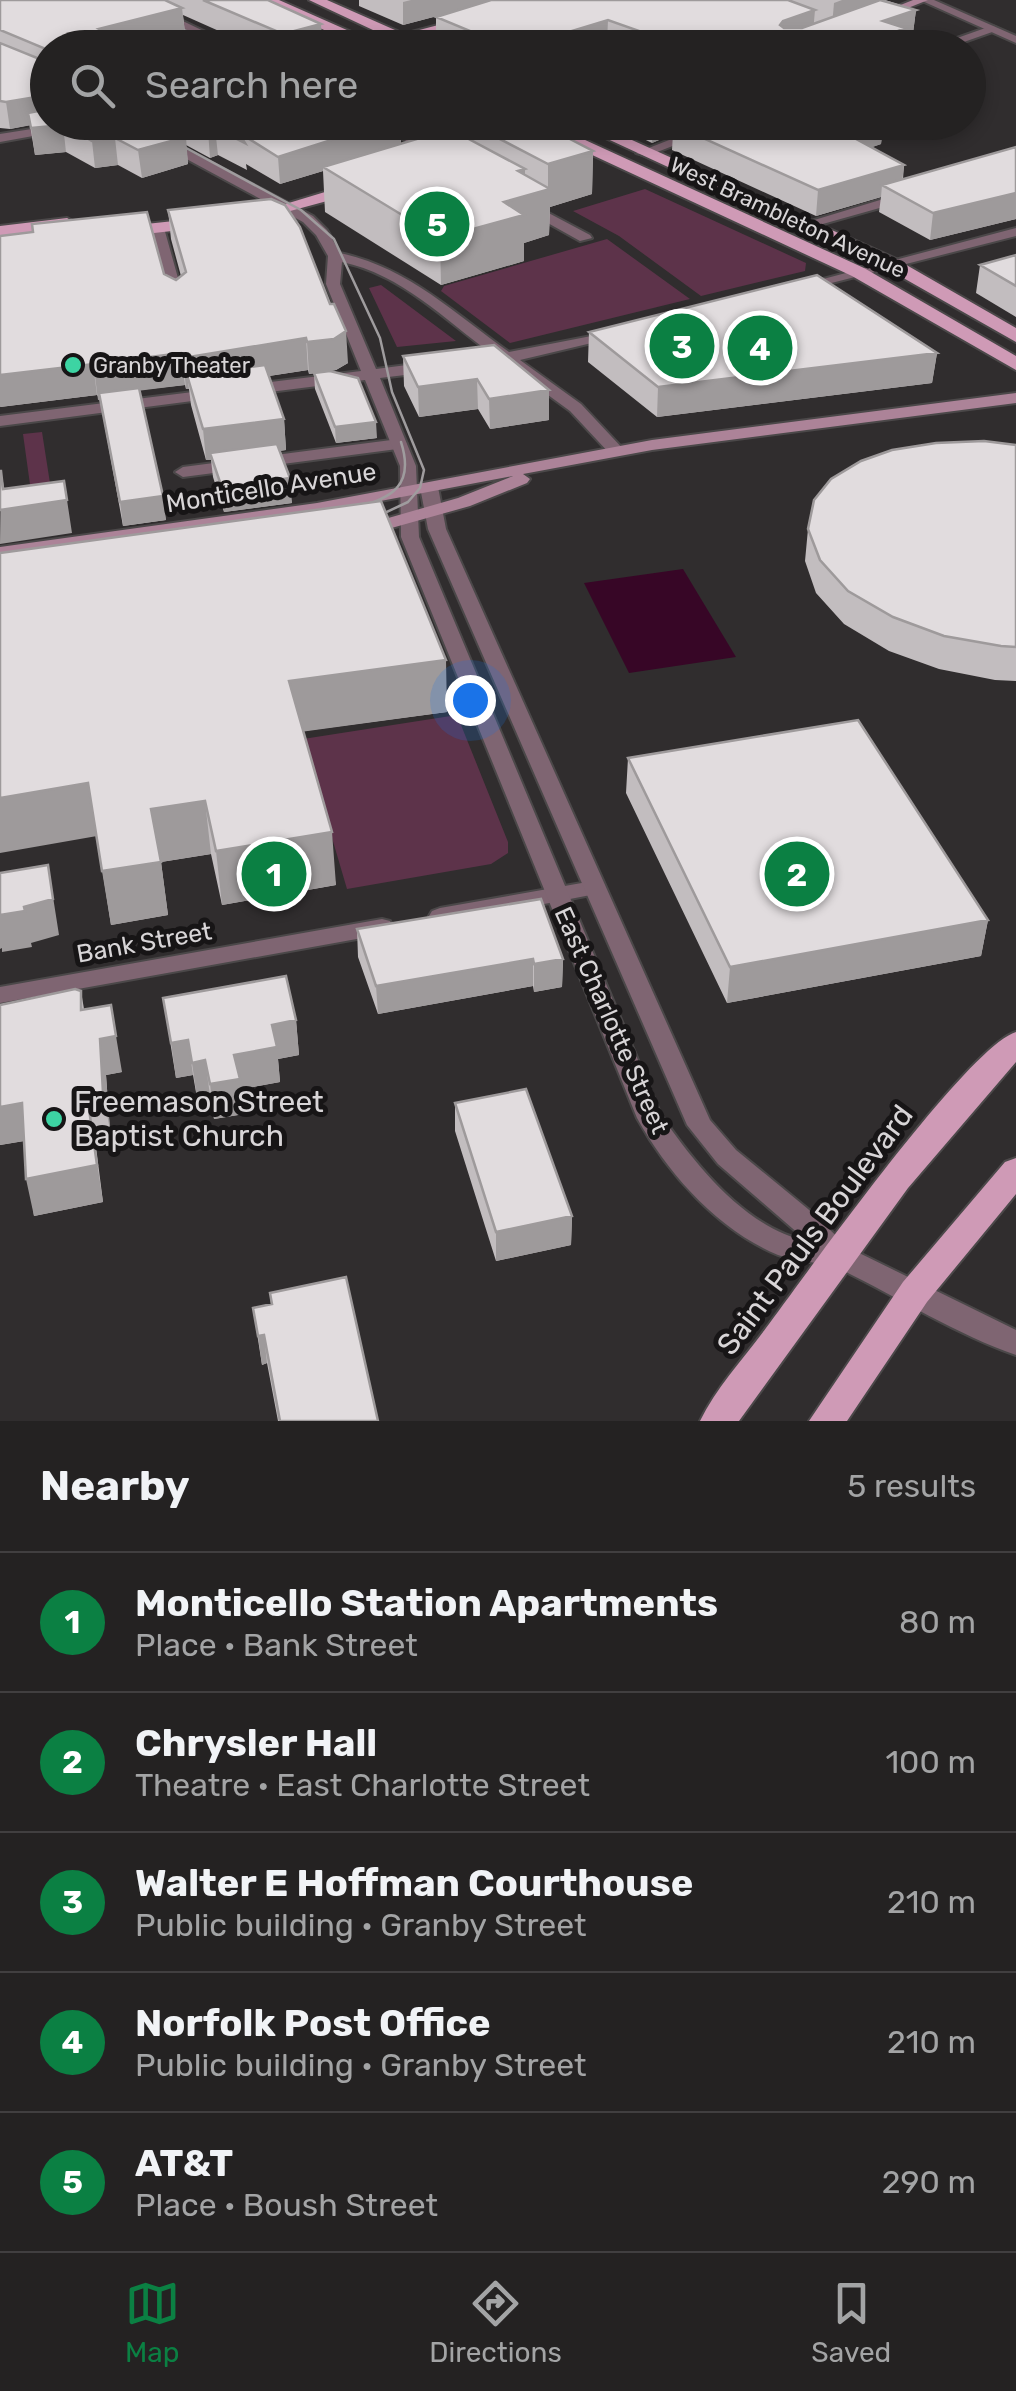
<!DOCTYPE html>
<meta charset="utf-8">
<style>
:root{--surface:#242222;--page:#2c2a2a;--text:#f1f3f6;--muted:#a3a4a5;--line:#413f40;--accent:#0b8043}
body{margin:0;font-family:Rubik,sans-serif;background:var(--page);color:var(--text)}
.you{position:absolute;left:470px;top:700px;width:35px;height:35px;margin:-25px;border:8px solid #fff;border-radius:50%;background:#1a73e8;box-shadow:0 0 0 15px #1a73e833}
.badge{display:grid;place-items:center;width:65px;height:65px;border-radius:50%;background:var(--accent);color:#fff;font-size:32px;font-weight:700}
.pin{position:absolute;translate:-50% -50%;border:5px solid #fff;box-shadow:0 2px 10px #0006}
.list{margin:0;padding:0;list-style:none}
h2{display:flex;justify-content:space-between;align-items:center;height:130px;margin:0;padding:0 40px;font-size:42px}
h2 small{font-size:32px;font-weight:400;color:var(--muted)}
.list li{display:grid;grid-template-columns:65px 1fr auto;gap:30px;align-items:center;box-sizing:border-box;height:140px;padding:0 40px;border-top:2px solid var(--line)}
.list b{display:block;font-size:38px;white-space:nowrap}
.list p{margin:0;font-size:32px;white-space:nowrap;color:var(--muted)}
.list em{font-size:32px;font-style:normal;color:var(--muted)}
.icon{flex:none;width:55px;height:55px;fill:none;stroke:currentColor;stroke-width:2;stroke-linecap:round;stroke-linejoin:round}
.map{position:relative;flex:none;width:1016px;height:1421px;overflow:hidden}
.search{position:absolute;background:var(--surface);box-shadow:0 5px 15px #0003;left:30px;right:30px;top:30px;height:110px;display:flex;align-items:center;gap:25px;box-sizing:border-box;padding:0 35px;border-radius:55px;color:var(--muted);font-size:38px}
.sheet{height:830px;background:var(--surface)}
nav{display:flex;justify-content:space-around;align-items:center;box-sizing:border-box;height:140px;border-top:2px solid var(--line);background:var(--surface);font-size:28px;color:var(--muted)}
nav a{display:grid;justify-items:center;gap:5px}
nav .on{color:var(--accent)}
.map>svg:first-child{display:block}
.green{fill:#5d334a}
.water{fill:#370626}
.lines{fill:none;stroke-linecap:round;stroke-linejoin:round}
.minor-casing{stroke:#4b4849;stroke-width:4}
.tertiary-casing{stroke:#4b4849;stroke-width:4}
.secondary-casing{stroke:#4b4849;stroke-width:4}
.primary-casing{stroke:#4b4849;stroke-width:4}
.minor{fill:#7f6572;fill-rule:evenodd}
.tertiary{fill:#7f6572;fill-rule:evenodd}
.secondary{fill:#ac8398;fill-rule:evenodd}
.primary{fill:#cf9ab6;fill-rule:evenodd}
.tram{stroke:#9f9c9e;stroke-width:2.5}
.wall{fill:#c2bdbf}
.shaded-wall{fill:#9e9a9b}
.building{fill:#e1dcde;stroke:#9e9a9b;stroke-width:2.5}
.poi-dot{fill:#3dd4a3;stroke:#171516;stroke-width:4}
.labels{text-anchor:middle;stroke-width:10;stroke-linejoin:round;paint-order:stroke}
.far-street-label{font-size:22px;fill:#d8d5d7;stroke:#171516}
.far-poi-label{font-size:22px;fill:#d8d5d7;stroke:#171516;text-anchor:start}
.street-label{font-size:25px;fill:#d8d5d7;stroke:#171516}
.near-poi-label{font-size:30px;fill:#d8d5d7;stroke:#171516;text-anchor:start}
.near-street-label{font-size:30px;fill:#d8d5d7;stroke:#171516}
</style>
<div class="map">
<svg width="1016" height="1421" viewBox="0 0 1016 1421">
<rect width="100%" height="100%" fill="#302d2e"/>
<path class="green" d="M645,189L806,263L805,271L701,296L619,236L573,211Z
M607,239L690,299L510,343L441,291L444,286Z
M381,285L456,341L397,347L369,288Z
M42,432L52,496L32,499L23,434Z
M457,715L508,842V853L491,864L347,889L303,739Z"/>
<path class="water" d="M683,569L736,657L629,673L584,583Z"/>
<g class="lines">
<defs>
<path id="minor" d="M125,0H139L239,48H224Z
M991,26L995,27V31L947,48H929Z
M373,122C392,122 419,132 428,149L421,157H411L410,154L415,146Z
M715,122H734L647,156L636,153Z
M903,193L910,197L908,200L805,229L798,225Z
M526,201L590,235L592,238L580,241L521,208L519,205Z
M157,224L164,228L185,303L183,306L178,307L171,303L150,228Z
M399,439L407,444L405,448L183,477L175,472L183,467Z
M593,881L601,883L604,888L601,893L440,924L432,921L429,916L432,911L440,908Z
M382,919L390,921L393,927L390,933L0,1003V987Z"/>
<path id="tertiary" d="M920,0H934L1016,36V43Z
M76,122H110L0,142V134Z
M118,122H134L313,216L327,230L340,253C407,267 454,313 509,352L617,331V337L520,360L581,404L625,451L617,456L611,455L570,411L503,362L479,363V357L492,354C445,320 401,274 342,262L340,284L376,369L430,362L438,367L430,372L380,378L416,466L419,537L661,1115C695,1164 745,1228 807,1241L718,1164L687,1125L428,529L420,487L423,483H435L438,487L446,529L710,1120L736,1150L808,1209L849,1248L1016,1330V1355C958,1335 899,1298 844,1271C824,1261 799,1263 778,1255C718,1230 668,1174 637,1118L401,537L400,466L365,380L246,395L238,390L246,385L361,371L326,284L328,256L316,235L303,222Z
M1016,228V236L800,291L793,287Z
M217,389L223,391V397L0,426V416Z"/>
<path id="secondary" d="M913,0H928L883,18L873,16Z
M1016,393V403L652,450L523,474L530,479L527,483L470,506L363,536L357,535L354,531L357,527L458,498L513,476L317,513L0,557V547L317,503L652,440Z"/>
<path id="primary" d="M261,0H279L374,42L390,38L309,0H327L404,34L465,18L472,22L407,45L362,48Z
M545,122H570L559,128L864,268L1016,356V370L852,276L545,133L515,142L507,137Z
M571,122H592L896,259L1016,328V342L884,267Z
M358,182L366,187L364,191L257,220L249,215Z
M67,218L76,223L73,227L0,236V226Z
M202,218L208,219V227L118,237L109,232L118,227Z
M1016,1032V1062L908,1188L739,1421H700C716,1388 744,1358 766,1328C805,1276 967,1047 1016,1032Z
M1016,1158V1194L927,1302L847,1421H809L903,1282L1005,1162Z"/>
</defs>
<use href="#minor" class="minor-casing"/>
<use href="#tertiary" class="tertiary-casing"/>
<use href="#secondary" class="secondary-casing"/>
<use href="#primary" class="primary-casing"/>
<use href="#minor" class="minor"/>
<use href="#tertiary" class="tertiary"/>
<use href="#secondary" class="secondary"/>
<use href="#primary" class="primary"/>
<path class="tram" d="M119,0L223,48
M138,122L301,210L334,239L380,338L392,392L424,470L420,488L408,502L361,524
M353,509C392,498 415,486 401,442"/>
</g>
<path class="wall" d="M0,0H268L321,24L322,46L361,48H257L183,15L185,33L48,48V122H449L420,134L400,124L401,144L472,141L471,124L593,151L592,194L550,207L549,235L524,243V261L441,285L325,212L323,171L280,184L246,164L247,170L218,155L210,158L186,145L188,164L142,178L118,165L95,168L66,152L35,155L30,125L10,129L0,128Z
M359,0H885L916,10L913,33L904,36L903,48H620L607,43L593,48H454L436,40V17L441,15L403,25L359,6Z
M617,122H894L883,127L881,144L872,147L904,165L903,179L1016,147V219L930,240L879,212L881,197L816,216L672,150L673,134L652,143L617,126Z
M168,210L348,363L336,370L309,374L308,370L269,376L284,419L286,450L279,451L292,503L224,512L213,477L211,460H206L191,405L189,389H186L185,385L139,390L166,520L123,526L100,400L97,395L0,407L164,274L176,280L181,276L171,239Z
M1016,255V317L976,293L980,265Z
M589,332L937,353L932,383L657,417L588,362Z
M403,356L549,390V420L490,429L478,409L419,417L404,386Z
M314,373L377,438L336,443L315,389Z
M1016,445V681L995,680L939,669L889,651L844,624L816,593L805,561L808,529Z
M0,553L447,712L303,731L336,885L222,905L211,854L161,862L168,915L111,925L97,836Z
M628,758L988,920L981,956L727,1003L626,793Z
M357,929L563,959L562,987L534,992L533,986L378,1014L358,957Z
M81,991L84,1009L122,1072L106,1075L110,1130L94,1131L103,1202L34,1216L24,1141L0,1145V1005Z
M163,998L296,1020L299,1055L278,1059L280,1082L242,1089L244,1114L214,1119L210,1095L197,1098L193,1075L176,1078Z
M455,1103L572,1216L571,1245L496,1261L455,1131Z
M270,1293L378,1421H278L267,1363L262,1365L253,1308L271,1305Z"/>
<path class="shaded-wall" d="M411,0H514L441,20V15L403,25V2Z
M842,0H885L832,26L834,3Z
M182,8L185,33L129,48L99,29Z
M815,10L813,33L778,48L780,25L783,21Z
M916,10L913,33L904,36L903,48H869L883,21Z
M608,20L607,43L593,48H516Z
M321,24L322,48H284L283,34Z
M48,95V122L10,129L6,102Z
M388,122H400L401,146L323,167V171L280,184L278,157Z
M419,122H449L420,134Z
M653,122H703L674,125L673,134L652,143Z
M862,122H894L883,127L881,144L842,158L845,133Z
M63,125L66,152L35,155L31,128Z
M215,128L218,155L210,158L208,130Z
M186,137L188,164L142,178L138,150Z
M115,138L118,165L95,168L92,141Z
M593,151L592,194L550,207L549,235L524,243V261L441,285L440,238L504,202L518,171L525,169V196L548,190V164Z
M904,165L901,191L882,185L881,197L816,216L818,190Z
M1016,193V219L930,240L933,213Z
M346,331L348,363L336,370L309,374L307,342Z
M306,338L308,370L191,388L187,375L189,389H186L183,358Z
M181,353L185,385L137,391L138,395L98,400L94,368L133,359Z
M937,353L932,383L657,417L658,387Z
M93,364L97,395L0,407V375Z
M477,379L478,409L419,417L418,387Z
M549,390V420L490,429L489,399Z
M284,419L286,450L213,459L210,453L211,460H206L203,429Z
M376,422L377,438L336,443L335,427Z
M1,471L8,508L67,500L72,533L0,544Z
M290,478L292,503L224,512L222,488Z
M163,496L166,520L123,526L120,502Z
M446,660L447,712L293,733L289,681Z
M88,783L97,836L0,853V798Z
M205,801L211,854L161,862L168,915L111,925L102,871L151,809Z
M332,832L336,885L222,905L216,851Z
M48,865L59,935L31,943L32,947L2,952V948L0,949V915L24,907Z
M988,920L981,956L727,1003L730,967Z
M533,959V986L378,1014L376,986Z
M563,959L562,987L534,992V964Z
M296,1020L299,1055L278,1059L280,1082L242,1089L244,1114L214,1119L210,1084L234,1055L272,1025Z
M116,1036L122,1072L106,1075L110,1130L103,1093L100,1039Z
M188,1040L193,1075L176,1078L171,1043Z
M205,1060L210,1095L197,1098L192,1063Z
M87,1095L103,1202L34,1216L26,1179Z
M22,1103L30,1140L0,1145V1107Z
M572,1216L571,1245L496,1261V1232Z
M264,1335L267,1363L262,1365L258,1336Z"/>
<path class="building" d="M0,0H165L182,8L99,29L137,48H48V95L6,102L0,101V43L47,62L46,49L0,30Z
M203,0H268L321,24L283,34Z
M491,0H788L815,10L783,21L780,25L784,28H802L880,0L916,10L883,21L905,28L870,43L885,48H687L608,20L516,48H511L436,17Z
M342,40L361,48H319Z
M48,109V122H160L186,137L138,150L115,138L92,141L63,125L31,128L28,113Z
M192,122H388L278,157L238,132L245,143L215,128L208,130Z
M475,122H537L593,151L548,164L471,124Z
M680,122H874L845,133L904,165L818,190L674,125Z
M450,129L525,169L518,171L550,189L504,202L524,215L440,238L323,167Z
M1016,147V193L933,213L882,185Z
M271,199L285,205L300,227L330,304H334L346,331L334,339L307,342L306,338L183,358L181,353L133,359L134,363L94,368L93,364L0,375V236L33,232L32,224L147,212L164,274L176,280L186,272L168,210Z
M1016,255V286L980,265Z
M817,275L937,353L658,387L589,332Z
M494,345L549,390L489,399L477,379L418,387L403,356Z
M265,365L284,419L203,429L187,375Z
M330,371L358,378L376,422L335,427L314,373Z
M139,388L163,496L120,502L99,393Z
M984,441L1016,445V647L1001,646L944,636L893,617L848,591L820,560L808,529L814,500L831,479L861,461L892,450L936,443Z
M277,444L290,478L222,488L210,453Z
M0,471H1L3,489L64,481L67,500L0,510Z
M381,501L446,660L289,681L332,832L216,851L205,801L151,809L161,862L102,871L88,783L0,798V553Z
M858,720L988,920L730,967L628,758Z
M48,865L53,899L24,907L25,911L0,915V873Z
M541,899L563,959L534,964L533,959L376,986L357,929Z
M286,976L296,1020L272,1025L277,1047L234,1055L240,1079L210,1084L205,1060L192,1063L188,1040L171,1043L163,998Z
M75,989L81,991V1010L111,1005L116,1036L100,1039L103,1093L87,1095L97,1165L26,1179L22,1103L0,1107V1005Z
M526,1089L572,1216L496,1232L455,1103Z
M346,1277L378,1421H280L264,1335L258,1336L253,1308L272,1304L270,1293Z"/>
<g class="poi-dot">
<circle cx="73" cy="365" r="10"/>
<circle cx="54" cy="1119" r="10"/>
</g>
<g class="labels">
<g class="far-street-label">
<text transform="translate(788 217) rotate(25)" y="8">West Brambleton Avenue</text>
</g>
<g class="far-poi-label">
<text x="93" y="373">Granby Theater</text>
</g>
<g class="street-label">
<text transform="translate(271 487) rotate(-9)" y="9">Monticello Avenue</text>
<text transform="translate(144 942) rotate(-10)" y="9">Bank Street</text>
<text transform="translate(612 1020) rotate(66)" y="9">East Charlotte Street</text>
</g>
<g class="near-poi-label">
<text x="74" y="1112">Freemason Street<tspan x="74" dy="34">Baptist Church</tspan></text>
</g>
<g class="near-street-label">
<text transform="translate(815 1230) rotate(-53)" y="10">Saint Pauls Boulevard</text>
</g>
</g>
</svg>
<div class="you"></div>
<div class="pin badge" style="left:274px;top:874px">1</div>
<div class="pin badge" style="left:797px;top:874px">2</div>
<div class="pin badge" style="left:682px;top:346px">3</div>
<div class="pin badge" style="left:760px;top:348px">4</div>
<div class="pin badge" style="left:437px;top:224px">5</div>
<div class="search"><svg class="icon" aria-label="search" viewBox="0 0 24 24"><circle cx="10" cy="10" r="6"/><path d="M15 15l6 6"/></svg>Search here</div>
</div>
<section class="sheet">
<h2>Nearby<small>5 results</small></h2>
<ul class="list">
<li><span class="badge">1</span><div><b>Monticello Station Apartments</b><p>Place · Bank Street</p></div><em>80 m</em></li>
<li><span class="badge">2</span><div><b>Chrysler Hall</b><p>Theatre · East Charlotte Street</p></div><em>100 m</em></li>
<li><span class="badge">3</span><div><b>Walter E Hoffman Courthouse</b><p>Public building · Granby Street</p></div><em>210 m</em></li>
<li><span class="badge">4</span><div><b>Norfolk Post Office</b><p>Public building · Granby Street</p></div><em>210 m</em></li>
<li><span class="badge">5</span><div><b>AT&amp;T</b><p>Place · Boush Street</p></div><em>290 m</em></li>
</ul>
</section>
<nav>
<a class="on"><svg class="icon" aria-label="map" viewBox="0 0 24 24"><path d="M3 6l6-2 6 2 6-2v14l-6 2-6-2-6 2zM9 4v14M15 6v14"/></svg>Map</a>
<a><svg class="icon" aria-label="directions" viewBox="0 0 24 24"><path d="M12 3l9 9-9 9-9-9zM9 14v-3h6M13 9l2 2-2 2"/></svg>Directions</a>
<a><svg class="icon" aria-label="saved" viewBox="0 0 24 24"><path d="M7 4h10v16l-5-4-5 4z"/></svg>Saved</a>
</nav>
